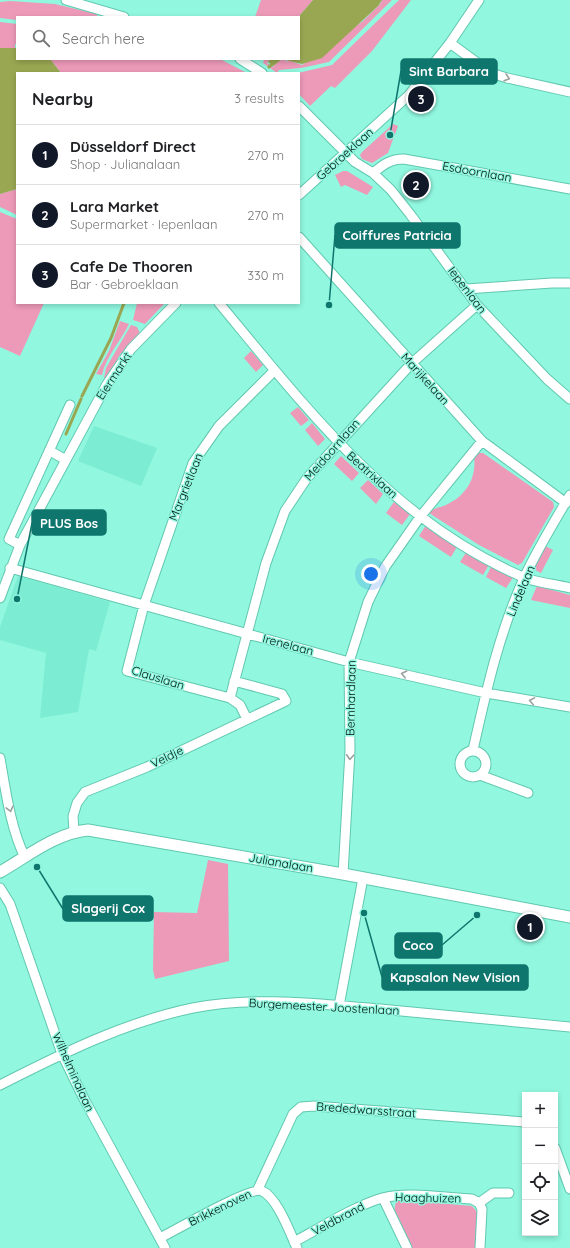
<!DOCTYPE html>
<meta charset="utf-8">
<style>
:root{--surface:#fff;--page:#f2f2f2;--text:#202124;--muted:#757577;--line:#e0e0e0;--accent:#111827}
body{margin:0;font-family:Quicksand,sans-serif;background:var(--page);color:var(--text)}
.controls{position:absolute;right:12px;bottom:12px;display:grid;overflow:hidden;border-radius:0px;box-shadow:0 2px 6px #0003}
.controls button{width:36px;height:36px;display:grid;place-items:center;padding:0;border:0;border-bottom:1px solid var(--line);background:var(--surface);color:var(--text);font:20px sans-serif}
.you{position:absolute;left:371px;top:574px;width:14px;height:14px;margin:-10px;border:3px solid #fff;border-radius:50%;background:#1a73e8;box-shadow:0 0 0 6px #1a73e833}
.badge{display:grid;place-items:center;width:26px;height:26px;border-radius:50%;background:var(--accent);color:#fff;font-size:13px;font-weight:700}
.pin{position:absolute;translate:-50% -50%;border:2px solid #fff;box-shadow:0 1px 4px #0006}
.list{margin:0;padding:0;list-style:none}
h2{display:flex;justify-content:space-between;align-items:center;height:52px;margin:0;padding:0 16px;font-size:17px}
h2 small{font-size:13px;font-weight:400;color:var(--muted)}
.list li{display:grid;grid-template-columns:26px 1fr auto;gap:12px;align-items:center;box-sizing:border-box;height:60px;padding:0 16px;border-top:1px solid var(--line)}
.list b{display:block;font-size:15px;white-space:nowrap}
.list p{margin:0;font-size:13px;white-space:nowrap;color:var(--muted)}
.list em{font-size:13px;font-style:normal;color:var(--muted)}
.icon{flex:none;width:22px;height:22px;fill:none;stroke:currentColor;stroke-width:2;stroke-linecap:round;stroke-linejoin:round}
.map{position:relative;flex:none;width:570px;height:1248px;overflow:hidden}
.search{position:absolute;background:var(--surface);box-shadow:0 2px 6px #0003;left:16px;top:16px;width:284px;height:44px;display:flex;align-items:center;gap:10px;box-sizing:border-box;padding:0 14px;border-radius:0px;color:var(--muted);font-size:15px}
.panel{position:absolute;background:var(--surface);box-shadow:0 2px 6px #0003;left:16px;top:72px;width:284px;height:232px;border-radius:0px}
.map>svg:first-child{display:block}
.built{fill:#7cedd2}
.green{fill:#ed9ab8}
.water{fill:#9aa752}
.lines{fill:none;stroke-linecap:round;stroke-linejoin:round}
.stream{stroke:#9aa752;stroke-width:3}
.minor-casing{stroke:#61c8b0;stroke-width:11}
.tertiary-casing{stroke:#61c8b0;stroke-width:13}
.minor{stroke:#fff;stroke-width:9}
.tertiary{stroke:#fff;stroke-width:11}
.oneway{stroke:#99a19f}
.labels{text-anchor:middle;stroke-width:3;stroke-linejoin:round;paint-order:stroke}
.street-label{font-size:12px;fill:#011510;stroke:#91f7df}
.leader{fill:none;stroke:#0f766e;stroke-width:1.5}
.callout-dot{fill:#0f766e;stroke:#91f7df;stroke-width:1.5}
.callout{fill:#0f766e;stroke:#0f766e;stroke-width:1.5}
.callout-label{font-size:13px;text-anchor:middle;font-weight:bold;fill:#fff}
</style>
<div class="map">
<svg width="570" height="1248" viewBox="0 0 570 1248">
<rect width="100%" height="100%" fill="#91f7df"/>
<path class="built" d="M94,426L157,448L141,486L78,461Z
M18,576L110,602L96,651L89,649L78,712L40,718L46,653L0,640V627Z"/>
<path class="green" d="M261,0H313L300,15L299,20V17H255Z
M382,0H392L329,62L301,68L279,70L277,73L263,63L264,60L263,59H270L267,63L273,67C277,62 279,59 286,60V62L288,60L302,65L363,21L380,4Z
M399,0H411L372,51L335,88L331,86L310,106L299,94L298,73L332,65Z
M10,1L55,4L97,14V17H17V20L0,18V2Z
M0,22L17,24V44H15V48H0Z
M50,59H220L247,73H61Z
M393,124L398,126L388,153L372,163L362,159L360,155L362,152Z
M343,171H347L373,187L367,195L345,185L341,187L335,175Z
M17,189V215L0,207V194Z
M0,212L17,219V303H44L20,356L0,347Z
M137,303H165L145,324L133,320Z
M120,321L129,324C121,341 106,356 102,375L96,374L109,351Z
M131,325L137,327L140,333L123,354L121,353L106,380L104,378L106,368Z
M251,351L263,365L256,372L244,358Z
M298,407L309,420L301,426L290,413Z
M312,423L325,439L318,446L305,430Z
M478,453H483L553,502L554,507L522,563L518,565L479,545L429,513C435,507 439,508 446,505C466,496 477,478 474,456Z
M341,456L359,473L352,481L334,464Z
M368,480L383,494L376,504L360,488Z
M394,502L410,514L402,525L386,513Z
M426,525L458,545L451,557L419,536Z
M545,546L553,550L541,573L533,569Z
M467,551L490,563L483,575L460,562Z
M492,565L514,576L506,588L486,577Z
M537,586L570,595V608L531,600Z
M208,860L228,864L229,961L155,979L153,970L154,912L197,913Z
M403,1200L472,1206L478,1213L476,1248H412L394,1212L396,1201Z"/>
<path class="water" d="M313,0H382L378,6L322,58L302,64L282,59L273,66L268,62L270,59H299L300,15Z
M0,48H17V59H50L61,73H17V189L0,194Z"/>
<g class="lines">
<path class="stream" d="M269,67L279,59
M82,396L111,338L124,303
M66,434L81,399"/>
<defs>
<path id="minor" d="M66,0L124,17
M450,43L491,73L507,78L570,92
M240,59L262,73
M299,106L355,162L373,173C383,165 390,159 404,159L570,189
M373,173L391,190L410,214L477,305L547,379L570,399
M299,195L409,95L450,43L479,0
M299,237L482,441L566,503
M466,289L552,283H570
M219,303C307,409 392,521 523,577C537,583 555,584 570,588
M274,371L219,426L193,463L144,605L127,671L230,698L266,563L285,511L307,478L411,364L477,305
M50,451L66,460
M20,545L9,539L70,405
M10,568L349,662L486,693L570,707
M0,598L20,545L107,384L131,349L176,303
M230,698L240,705L247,719
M473,750C486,692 499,633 524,578C537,550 554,522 570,495
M460 764a13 13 0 1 1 26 0a13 13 0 1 1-26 0Z
M0,758C5,787 11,831 25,857
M480,775L528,793
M74,831L73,816L77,803L85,792L147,767L286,701L282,694L234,681
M343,874L350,751L349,662L368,602L385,567L420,517L482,441
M0,888L10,904L62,1054L83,1097L165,1248
M339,1006L363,878
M0,1085C61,1054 125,1022 193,1008C254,996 319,1004 380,1009C443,1015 507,1021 570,1027
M555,1148L570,1189
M258,1189L293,1114L301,1107L314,1106L525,1122
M383,1198L407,1248
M479,1203L493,1193H509
M160,1238C174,1231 252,1186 262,1191C277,1197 290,1233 297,1248
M294,1242C320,1228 355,1206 382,1198C410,1191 443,1198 472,1199L479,1203L482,1209L480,1248"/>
<path id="tertiary" d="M0,872C28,856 56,833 88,830L343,874L570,917"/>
</defs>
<use href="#minor" class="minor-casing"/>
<use href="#tertiary" class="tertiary-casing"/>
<use href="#minor" class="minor"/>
<use href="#tertiary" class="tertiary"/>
</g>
<defs><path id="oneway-chevron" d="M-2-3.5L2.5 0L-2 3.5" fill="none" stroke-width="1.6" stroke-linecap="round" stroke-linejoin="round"/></defs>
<g class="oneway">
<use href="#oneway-chevron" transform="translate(507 78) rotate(16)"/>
<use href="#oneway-chevron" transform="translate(404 674) rotate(-167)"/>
<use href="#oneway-chevron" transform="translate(532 701) rotate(-170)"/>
<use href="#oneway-chevron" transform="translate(350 757) rotate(93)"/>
<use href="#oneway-chevron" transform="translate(10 809) rotate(76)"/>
</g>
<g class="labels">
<g class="street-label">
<text transform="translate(345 154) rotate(-42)" y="4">Gebroeklaan</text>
<text transform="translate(477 172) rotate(10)" y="4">Esdoornlaan</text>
<text transform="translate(467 290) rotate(53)" y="4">Iepenlaan</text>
<text transform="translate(114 376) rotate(-57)" y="4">Eiermarkt</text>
<text transform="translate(425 379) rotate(48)" y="4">Marijkelaan</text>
<text transform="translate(332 450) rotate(-49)" y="4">Meidoornlaan</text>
<text transform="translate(372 475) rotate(42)" y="4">Beatrixlaan</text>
<text transform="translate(186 487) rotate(-68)" y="4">Margrietlaan</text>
<text transform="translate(521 591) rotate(-67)" y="4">Lindelaan</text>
<text transform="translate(288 645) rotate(15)" y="4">Irenelaan</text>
<text transform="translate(158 678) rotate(17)" y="4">Clauslaan</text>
<text transform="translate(351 698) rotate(-89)" y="4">Bernhardlaan</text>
<text transform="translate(167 757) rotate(-26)" y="4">Veldje</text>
<text transform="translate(281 863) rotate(10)" y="4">Julianalaan</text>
<text transform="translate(324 1007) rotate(3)" y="4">Burgemeester Joostenlaan</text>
<text transform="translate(73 1072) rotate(66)" y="4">Wilhelminalaan</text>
<text transform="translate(366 1110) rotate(4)" y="4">Brededwarsstraat</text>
<text transform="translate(428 1198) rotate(1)" y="4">Haaghuizen</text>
<text transform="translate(220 1208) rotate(-26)" y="4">Brikkenoven</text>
<text transform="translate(338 1219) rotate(-28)" y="4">Veldbrand</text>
</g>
</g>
<path class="leader" d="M390 135L401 71M329 305L335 235M17 599L32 523M37 867L63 909M477 915L442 945M364 913L382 977"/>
<g class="callout-dot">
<circle cx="390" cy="135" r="4"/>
<circle cx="329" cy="305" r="4"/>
<circle cx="17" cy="599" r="4"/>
<circle cx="37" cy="867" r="4"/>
<circle cx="477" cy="915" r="4"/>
<circle cx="364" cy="913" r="4"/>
</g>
<g class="callout">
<rect x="401" y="59" width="96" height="25" rx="4"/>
<rect x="335" y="223" width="125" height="25" rx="4"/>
<rect x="32" y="510" width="74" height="25" rx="4"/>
<rect x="63" y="896" width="90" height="25" rx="4"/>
<rect x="395" y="933" width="47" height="25" rx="4"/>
<rect x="382" y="965" width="146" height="25" rx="4"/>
</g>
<g class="callout-label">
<text x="449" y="76">Sint Barbara</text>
<text x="397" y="240">Coiffures Patricia</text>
<text x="69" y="528">PLUS Bos</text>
<text x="108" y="913">Slagerij Cox</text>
<text x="418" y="950">Coco</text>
<text x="455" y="982">Kapsalon New Vision</text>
</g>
</svg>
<div class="controls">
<button>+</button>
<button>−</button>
<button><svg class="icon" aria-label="locate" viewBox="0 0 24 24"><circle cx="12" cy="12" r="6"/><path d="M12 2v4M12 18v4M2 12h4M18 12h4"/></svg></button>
<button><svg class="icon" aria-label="layers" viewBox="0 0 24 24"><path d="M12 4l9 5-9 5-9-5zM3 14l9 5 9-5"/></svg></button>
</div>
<div class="you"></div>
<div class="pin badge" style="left:530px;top:927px">1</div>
<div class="pin badge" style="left:416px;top:185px">2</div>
<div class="pin badge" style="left:421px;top:99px">3</div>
<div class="search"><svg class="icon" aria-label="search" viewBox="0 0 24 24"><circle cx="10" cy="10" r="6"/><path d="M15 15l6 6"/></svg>Search here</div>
<section class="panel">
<h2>Nearby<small>3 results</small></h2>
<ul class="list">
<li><span class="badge">1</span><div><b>Düsseldorf Direct</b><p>Shop · Julianalaan</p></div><em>270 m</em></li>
<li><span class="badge">2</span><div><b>Lara Market</b><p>Supermarket · Iepenlaan</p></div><em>270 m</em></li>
<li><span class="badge">3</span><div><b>Cafe De Thooren</b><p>Bar · Gebroeklaan</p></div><em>330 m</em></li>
</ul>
</section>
</div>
